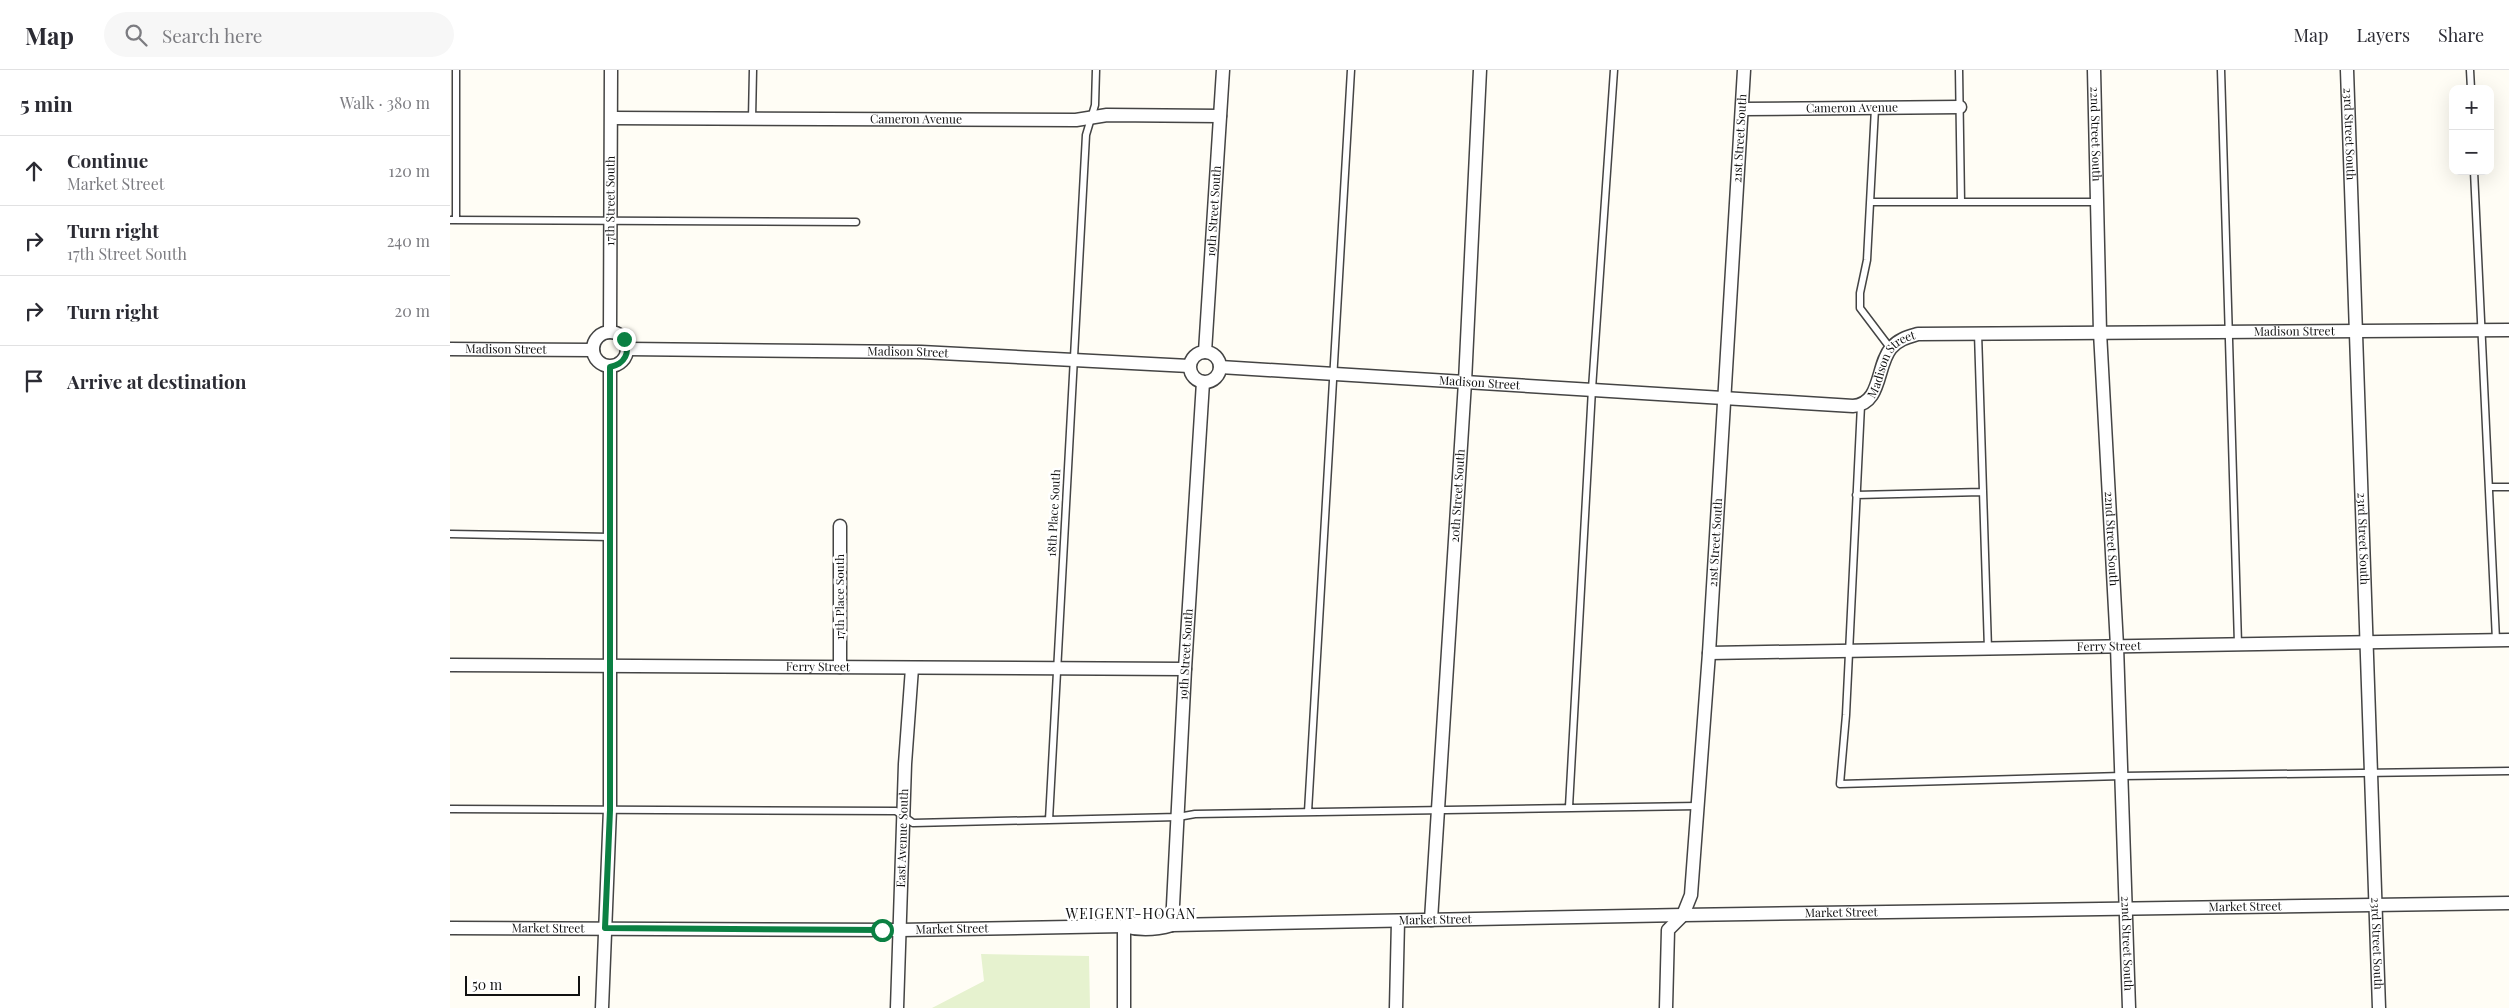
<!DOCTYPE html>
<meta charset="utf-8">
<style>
:root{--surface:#fff;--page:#f7f7f7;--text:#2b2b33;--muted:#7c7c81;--line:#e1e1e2}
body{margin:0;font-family:"Playfair Display",serif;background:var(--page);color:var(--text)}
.controls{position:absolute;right:15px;top:15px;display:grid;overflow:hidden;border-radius:10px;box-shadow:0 5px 20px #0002}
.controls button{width:45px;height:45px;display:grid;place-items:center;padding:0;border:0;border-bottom:1px solid var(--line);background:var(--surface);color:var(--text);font:25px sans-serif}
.scale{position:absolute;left:15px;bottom:12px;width:115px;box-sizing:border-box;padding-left:5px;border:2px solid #111;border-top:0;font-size:14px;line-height:18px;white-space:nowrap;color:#111;-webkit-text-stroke:4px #fff;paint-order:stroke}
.stop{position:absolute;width:15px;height:15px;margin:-11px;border:4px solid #0b8043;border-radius:50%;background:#fff}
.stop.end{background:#0b8043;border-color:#fff;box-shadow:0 1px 5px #0008}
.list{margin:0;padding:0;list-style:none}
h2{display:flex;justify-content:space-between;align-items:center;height:65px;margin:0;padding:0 20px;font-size:21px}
h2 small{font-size:16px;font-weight:400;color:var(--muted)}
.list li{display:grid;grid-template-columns:32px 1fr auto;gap:15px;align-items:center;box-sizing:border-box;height:70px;padding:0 20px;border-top:1px solid var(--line)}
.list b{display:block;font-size:19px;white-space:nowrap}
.list p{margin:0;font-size:16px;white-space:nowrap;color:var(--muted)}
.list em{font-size:16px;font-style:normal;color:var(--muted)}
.icon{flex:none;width:28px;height:28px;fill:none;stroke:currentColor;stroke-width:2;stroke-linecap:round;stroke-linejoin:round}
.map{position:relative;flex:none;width:2059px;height:938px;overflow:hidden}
header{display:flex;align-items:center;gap:30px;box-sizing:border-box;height:70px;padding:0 25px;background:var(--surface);border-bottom:1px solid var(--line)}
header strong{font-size:24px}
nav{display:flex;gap:28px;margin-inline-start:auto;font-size:18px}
.search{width:350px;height:45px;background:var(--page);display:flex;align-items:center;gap:12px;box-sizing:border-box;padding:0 18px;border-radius:28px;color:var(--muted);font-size:19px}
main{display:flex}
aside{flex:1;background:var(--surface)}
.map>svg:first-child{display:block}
.pitch{fill:#e6f2cf}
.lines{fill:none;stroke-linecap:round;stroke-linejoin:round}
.lane-casing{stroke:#444;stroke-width:9}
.street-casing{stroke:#444;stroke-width:15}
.lane{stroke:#fff;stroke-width:6}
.street{stroke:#fff;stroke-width:12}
.route{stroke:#0b8043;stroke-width:6}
.labels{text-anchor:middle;stroke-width:5;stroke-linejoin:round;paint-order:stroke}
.street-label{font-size:12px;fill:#111;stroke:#fff}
.neighbourhood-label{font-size:14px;letter-spacing:1px;fill:#111;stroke:#fff}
</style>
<header>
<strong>Map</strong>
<div class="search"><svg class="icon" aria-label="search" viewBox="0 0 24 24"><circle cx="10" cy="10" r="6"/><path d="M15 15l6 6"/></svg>Search here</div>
<nav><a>Map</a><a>Layers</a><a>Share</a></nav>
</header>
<main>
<aside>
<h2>5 min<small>Walk · 380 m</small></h2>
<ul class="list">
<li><svg class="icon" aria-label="ahead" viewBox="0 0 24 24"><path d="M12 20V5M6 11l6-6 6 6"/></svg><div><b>Continue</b><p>Market Street</p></div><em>120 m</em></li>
<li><svg class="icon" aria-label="right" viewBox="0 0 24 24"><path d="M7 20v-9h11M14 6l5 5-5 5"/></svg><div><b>Turn right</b><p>17th Street South</p></div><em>240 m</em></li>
<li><svg class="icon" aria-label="right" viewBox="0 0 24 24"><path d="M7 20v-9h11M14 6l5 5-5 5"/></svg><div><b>Turn right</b></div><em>20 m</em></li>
<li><svg class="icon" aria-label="arrive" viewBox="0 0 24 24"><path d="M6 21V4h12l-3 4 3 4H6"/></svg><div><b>Arrive at destination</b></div></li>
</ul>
</aside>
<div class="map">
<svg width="2059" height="938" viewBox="0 0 2059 938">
<rect width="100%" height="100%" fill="#fffdf5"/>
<path class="pitch" d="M531,884L639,886L640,938H482L534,911Z"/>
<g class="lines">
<defs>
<path id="lane" d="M6,0V150
M1509,0L1511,132
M1771,0L1788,574
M2020,0L2021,19
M1425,38L1417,190L1410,223V238L1441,279
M302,49L303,0
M2024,101L2046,570
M1420,132H1647
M0,150L406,152
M1528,263L1538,579
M1411,335L1396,645L1390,714L1672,706L2059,701
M2040,417H2059
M1406,425L1532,422
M0,464L160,467
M1119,737L1142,319L1164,0
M0,739L446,741L463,753L728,747L745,744L1248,736
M858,742L901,0
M599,750L636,65L645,35L646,0"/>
<g id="street">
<path id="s1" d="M1644,0L1650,262L1667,576L1679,938"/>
<path id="s2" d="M1897,0L1929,938"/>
<path id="s3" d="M1293,39L1510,37"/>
<path id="s4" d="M162,48L626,50L657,45L770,46"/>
<circle cx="160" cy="279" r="17"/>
<path id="s5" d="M160,262L161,0"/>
<path id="s6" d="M0,279L143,280"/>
<path id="s7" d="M177,279L471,282L739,296"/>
<circle cx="755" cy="297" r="15"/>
<path id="s8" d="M755,282L773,0"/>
<path id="s9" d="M770,297L1403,336C1432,334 1426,296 1441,278C1449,269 1458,267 1468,264L2059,260"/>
<path id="s10" d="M1259,583L2059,570"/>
<path id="s11" d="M0,595L735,599"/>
<path d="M390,597V456"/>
<path id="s12" d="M981,850L1015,312L1030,0"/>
<path id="s13" d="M722,855L735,599L753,312"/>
<path id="s14" d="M674,856C691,861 705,860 722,855L1233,845L2059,833"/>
<path d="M674,856V938"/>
<path id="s15" d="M0,858L449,860L674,856C692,851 705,849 722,855"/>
<path d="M152,938L160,739V297"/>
<path id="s16" d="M447,938L455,694L462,598"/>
<path d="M946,938L948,851"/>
<path id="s17" d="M1216,938L1218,860L1233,845L1241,825L1259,583L1294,0"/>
</g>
</defs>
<use href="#lane" class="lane-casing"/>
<use href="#street" class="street-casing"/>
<use href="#lane" class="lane"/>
<use href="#street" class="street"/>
</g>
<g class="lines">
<path class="route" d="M174,269C181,282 175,294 160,297V740L155,858L432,860"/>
</g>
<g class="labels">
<g class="street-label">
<text dy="4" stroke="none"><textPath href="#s3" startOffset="109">Cameron Avenue</textPath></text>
<text dy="4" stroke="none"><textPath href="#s4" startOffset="304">Cameron Avenue</textPath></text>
<text dy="4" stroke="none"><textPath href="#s1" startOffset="64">22nd Street South</textPath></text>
<text dy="4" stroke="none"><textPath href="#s2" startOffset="64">23rd Street South</textPath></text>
<text dy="4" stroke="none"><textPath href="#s17" startOffset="879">21st Street South</textPath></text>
<text dy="4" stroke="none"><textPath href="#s5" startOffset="131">17th Street South</textPath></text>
<text dy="4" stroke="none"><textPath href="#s8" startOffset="141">19th Street South</textPath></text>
<text dy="4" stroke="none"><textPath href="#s9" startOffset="1115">Madison Street</textPath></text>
<text dy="4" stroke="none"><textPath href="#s6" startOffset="56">Madison Street</textPath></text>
<text dy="4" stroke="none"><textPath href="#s7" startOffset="281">Madison Street</textPath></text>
<text dy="4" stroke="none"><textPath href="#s9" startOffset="695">Madison Street</textPath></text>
<text dy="4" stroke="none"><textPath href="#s9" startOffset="260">Madison Street</textPath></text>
<text dy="4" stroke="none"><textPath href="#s12" startOffset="425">20th Street South</textPath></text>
<text transform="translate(604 443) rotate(-87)" y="4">18th Place South</text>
<text dy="4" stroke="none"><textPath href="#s1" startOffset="469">22nd Street South</textPath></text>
<text dy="4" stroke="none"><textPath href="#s2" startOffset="469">23rd Street South</textPath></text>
<text dy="4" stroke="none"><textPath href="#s17" startOffset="474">21st Street South</textPath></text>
<text transform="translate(390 527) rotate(-90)" y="4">17th Place South</text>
<text dy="4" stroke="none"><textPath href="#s10" startOffset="400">Ferry Street</textPath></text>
<text dy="4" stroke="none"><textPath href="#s13" startOffset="271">19th Street South</textPath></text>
<text dy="4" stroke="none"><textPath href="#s11" startOffset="368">Ferry Street</textPath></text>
<text dy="4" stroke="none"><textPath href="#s16" startOffset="170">East Avenue South</textPath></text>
<text dy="4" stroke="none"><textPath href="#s14" startOffset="1122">Market Street</textPath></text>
<text dy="4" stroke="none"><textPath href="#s14" startOffset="718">Market Street</textPath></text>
<text dy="4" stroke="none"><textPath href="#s14" startOffset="312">Market Street</textPath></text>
<text dy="4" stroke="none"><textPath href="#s15" startOffset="98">Market Street</textPath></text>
<text dy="4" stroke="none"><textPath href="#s15" startOffset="502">Market Street</textPath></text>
<text dy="4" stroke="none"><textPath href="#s1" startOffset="874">22nd Street South</textPath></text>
<text dy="4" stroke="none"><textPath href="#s2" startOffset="874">23rd Street South</textPath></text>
</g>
<g class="neighbourhood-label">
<text x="681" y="849">WEIGENT-HOGAN</text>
</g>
</g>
</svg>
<div class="controls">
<button>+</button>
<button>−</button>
</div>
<div class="scale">50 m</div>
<div class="stop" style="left:432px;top:860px"></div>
<div class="stop end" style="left:174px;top:269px"></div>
</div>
</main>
